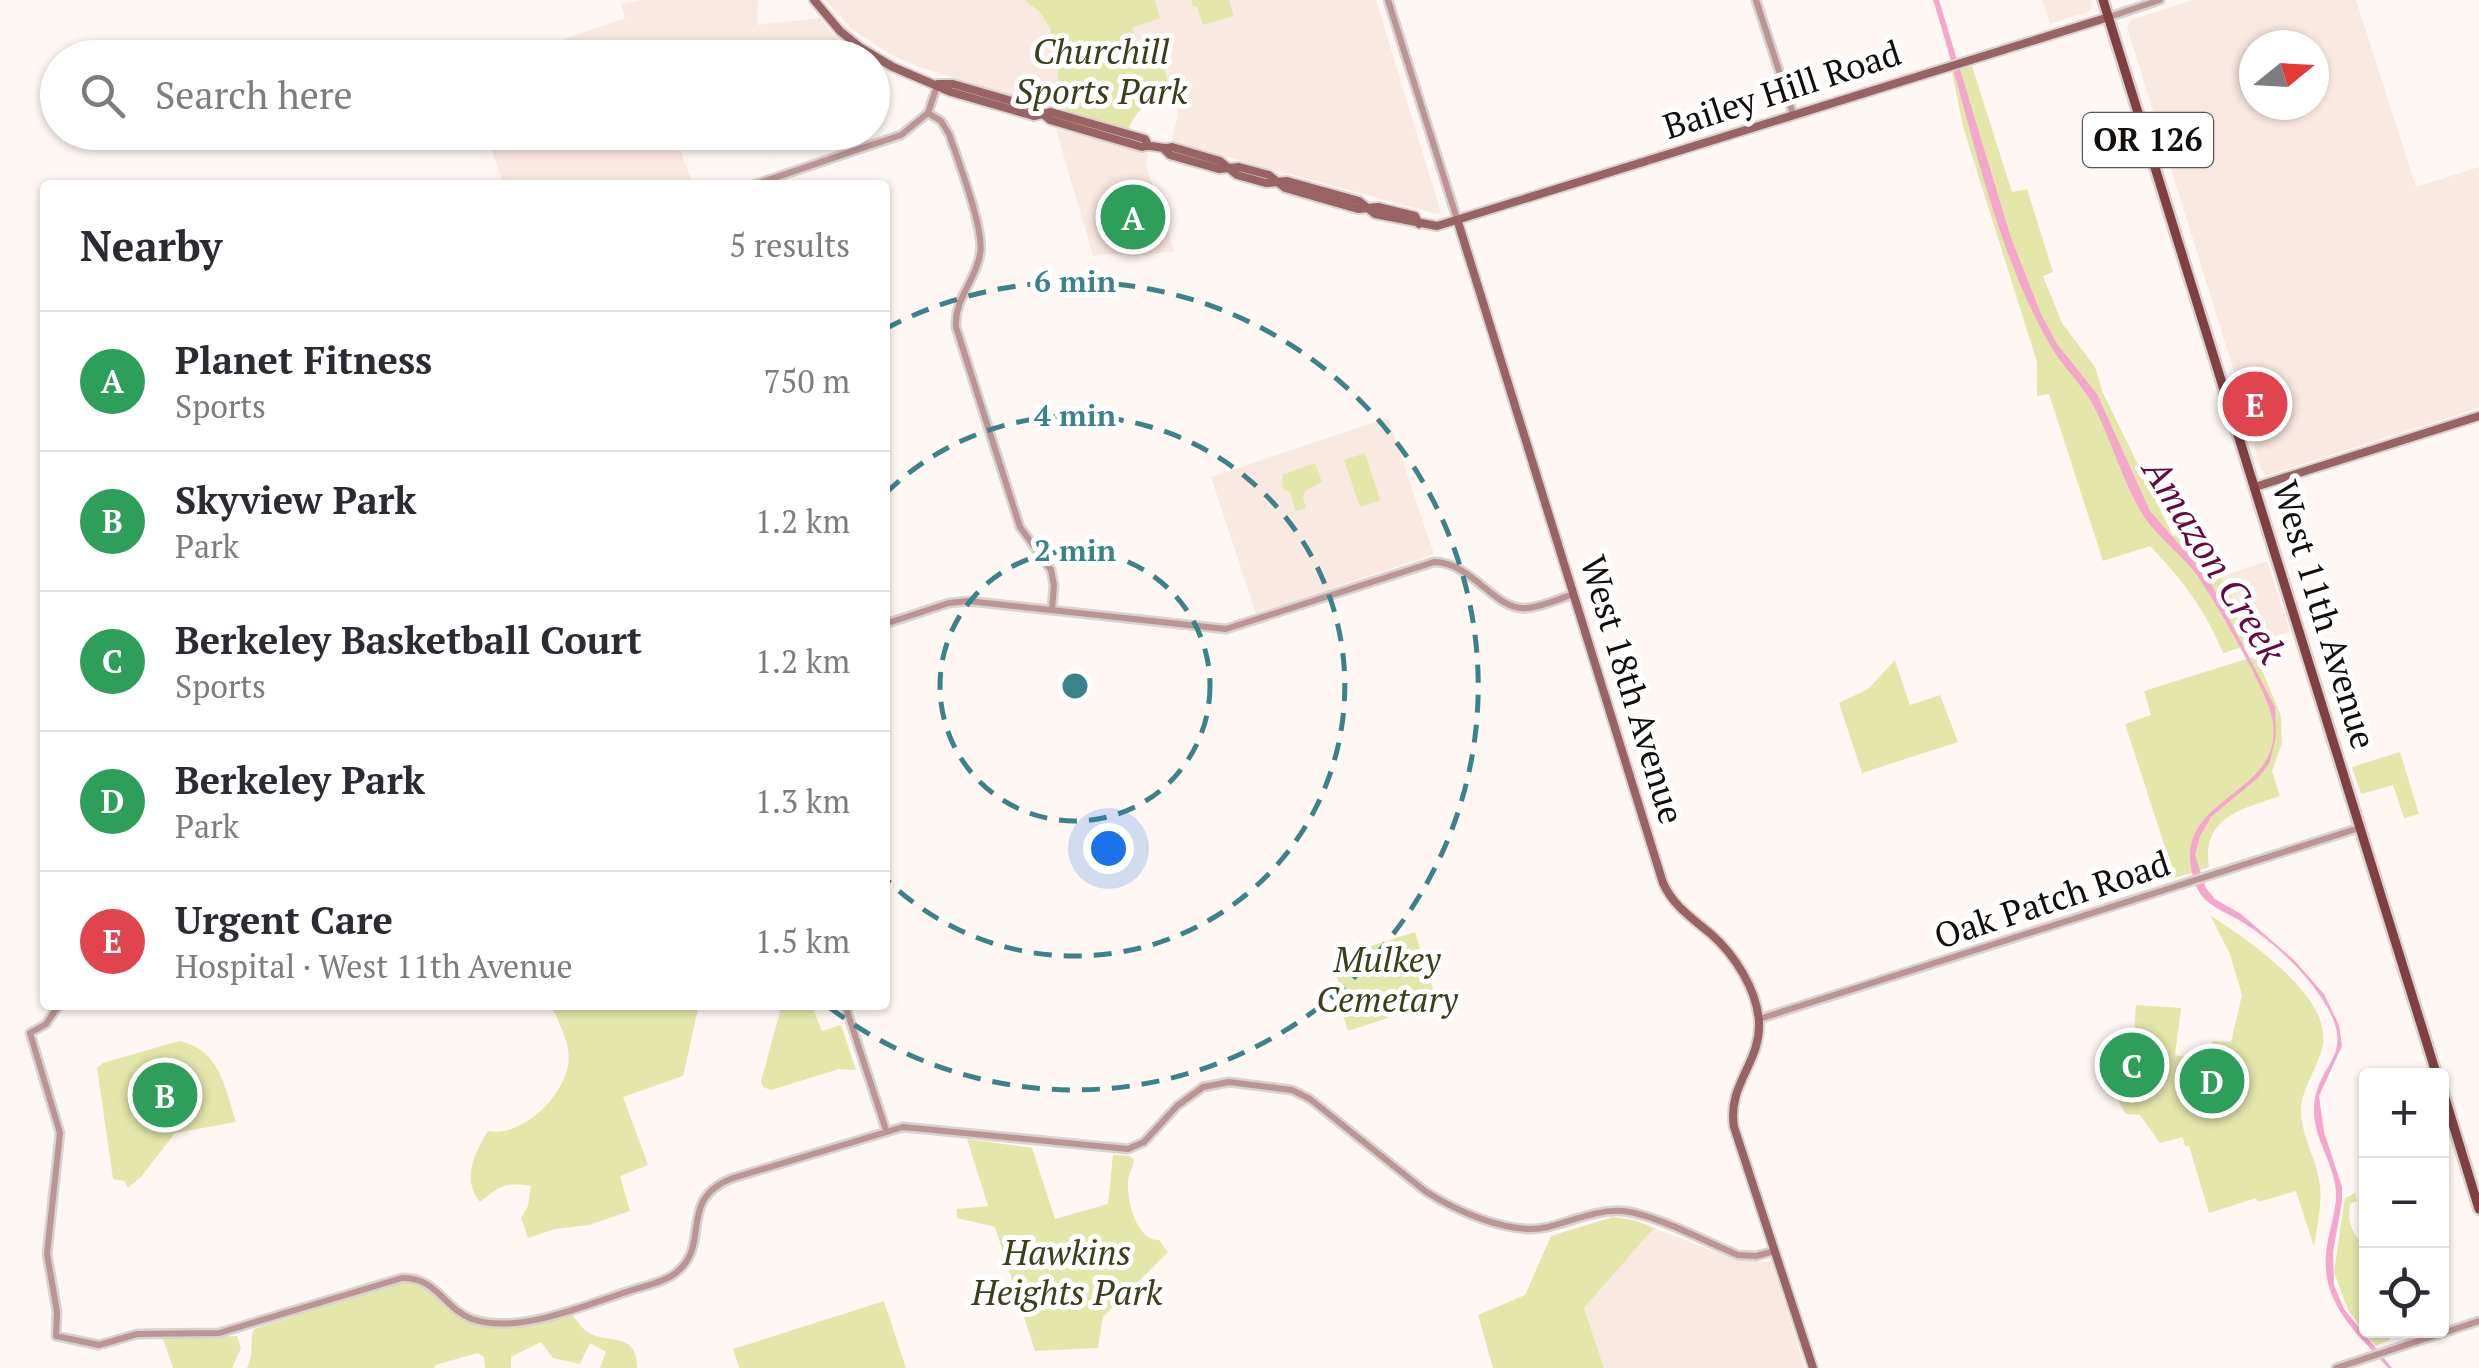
<!DOCTYPE html>
<meta charset="utf-8">
<style>
:root{--surface:#fff;--page:#f2f2f3;--text:#2b2b33;--muted:#7c7c81;--line:#e1e1e2;--accent:#3b838a}
body{margin:0;font-family:"PT Serif",serif;background:var(--page);color:var(--text)}
.controls{position:absolute;right:30px;bottom:30px;display:grid;overflow:hidden;border-radius:10px;box-shadow:0 2px 8px #0004}
.controls button{width:90px;height:90px;display:grid;place-items:center;padding:0;border:0;border-bottom:2px solid var(--line);background:var(--surface);color:var(--text);font:50px sans-serif}
.compass{position:absolute;left:2239px;top:30px;width:90px;height:90px;border-radius:50%;background:var(--surface);box-shadow:0 2px 8px #0004;rotate:72deg}
.you{position:absolute;left:1108px;top:848px;width:35px;height:35px;margin:-25px;border:8px solid #fff;border-radius:50%;background:#1a73e8;box-shadow:0 0 0 15px #1a73e833}
.badge{display:grid;place-items:center;width:65px;height:65px;border-radius:50%;background:var(--accent);color:#fff;font-size:32px;font-weight:700}
.pin{position:absolute;translate:-50% -50%;border:5px solid #fff;box-shadow:0 2px 10px #0006}
.list{margin:0;padding:0;list-style:none}
h2{display:flex;justify-content:space-between;align-items:center;height:130px;margin:0;padding:0 40px;font-size:42px}
h2 small{font-size:32px;font-weight:400;color:var(--muted)}
.list li{display:grid;grid-template-columns:65px 1fr auto;gap:30px;align-items:center;box-sizing:border-box;height:140px;padding:0 40px;border-top:2px solid var(--line)}
.list b{display:block;font-size:38px;white-space:nowrap}
.list p{margin:0;font-size:32px;white-space:nowrap;color:var(--muted)}
.list em{font-size:32px;font-style:normal;color:var(--muted)}
.icon{flex:none;width:55px;height:55px;fill:none;stroke:currentColor;stroke-width:2;stroke-linecap:round;stroke-linejoin:round}
.map{position:relative;flex:none;width:2479px;height:1368px;overflow:hidden}
.search{position:absolute;background:var(--surface);box-shadow:0 2px 8px #0004;left:40px;top:40px;width:850px;height:110px;display:flex;align-items:center;gap:25px;box-sizing:border-box;padding:0 35px;border-radius:55px;color:var(--muted);font-size:38px}
.panel{position:absolute;background:var(--surface);box-shadow:0 2px 8px #0004;left:40px;top:180px;width:850px;height:830px;border-radius:10px}
.map>svg:first-child{display:block}
.built{fill:#fae9e1;fill-rule:evenodd}
.green{fill:#e3e7aa}
.water{fill:#f4a6cd}
.lines{fill:none;stroke-linecap:round;stroke-linejoin:round}
.tertiary-casing{stroke:#d9d2ce;stroke-width:11}
.secondary-casing{stroke:#d9d2ce;stroke-width:12}
.primary-casing{stroke:#d9d2ce;stroke-width:14}
.tertiary{stroke:#bb9493;stroke-width:6}
.secondary{stroke:#996364;stroke-width:8}
.primary{stroke:#804042;stroke-width:9}
.ring{fill:none;stroke:#3b838a;stroke-width:5;stroke-dasharray:18 12}
.labels{text-anchor:middle;stroke-width:10;stroke-linejoin:round;paint-order:stroke}
.shield{fill:#fff;stroke:#585655;stroke-width:2.5}
.shield-label{font-size:32px;font-weight:bold;fill:#110e0c}
.park-label{font-size:35px;font-style:italic;fill:#3d3e1b;stroke:#fff}
.street-label{font-size:35px;fill:#110e0c;stroke:#fff}
.water-label{font-size:38px;font-style:italic;fill:#650944;stroke:#fff}
.centre{fill:#3b838a;stroke:#fff;stroke-width:5}
.ring-label{font-size:30px;text-anchor:middle;font-weight:bold;fill:#3b838a;stroke:#fff;stroke-width:10;stroke-linejoin:round;paint-order:stroke}
</style>
<div class="map">
<svg width="2479" height="1368" viewBox="0 0 2479 1368">
<rect width="100%" height="100%" fill="#fff7f3"/>
<path class="built" d="M642,0H758L757,25L820,18L836,38L861,57L511,58L625,18L621,4Z
M825,0H1024L1041,13L1050,29L1058,51L1068,113L919,67L890,54L852,29Z
M1155,0H1191L1193,7L1197,6L1204,25L1233,16L1229,0H1376L1441,213L1437,214L1171,142L1178,114L1159,50L1140,55L1131,27L1160,18Z
M2042,0H2090L2092,5L2090,11L2050,24Z
M2193,0H2356L2416,187L2479,167V408L2268,475L2261,469L2233,368L2127,27L2131,20ZM2254,45H2314V105H2254Z
M1056,129L1148,153L1146,165L1174,251L1136,256L1112,254L1093,256Z
M486,133H674L693,185H504Z
M1388,418L1434,554L1256,614L1211,477Z
M2267,561L2290,632L2255,642L2222,576Z
M1654,1228L1736,1260L1772,1262L1805,1368H1604L1584,1308Z"/>
<path class="green" d="M1024,0H1155L1160,18L1132,28L1140,55L1159,50L1172,94C1150,100 1135,109 1128,131L1068,113L1058,79V51L1050,29L1041,13Z
M1191,0H1229L1234,16L1203,25L1197,6L1193,7Z
M1972,66L2012,192L2027,189L2053,272L2043,276L2062,323L2095,367L2103,393L2173,536L2177,535L2196,557L2202,555L2218,576H2221L2254,639L2252,644L2223,653C2205,609 2183,581 2150,546L2103,561L2049,394L2037,396V362L1963,127L1952,72Z
M1365,453L1380,500L1360,507L1344,460Z
M1315,463L1322,482L1306,490L1303,497L1306,508L1296,511L1290,492L1283,490L1282,475Z
M2256,656L2281,716L2282,743L2272,771L2280,796C2242,809 2201,817 2209,867L2175,878L2125,724L2151,715L2144,691Z
M1895,660L1910,705L1940,695L1958,742L1862,773L1839,703L1868,689Z
M2400,752L2419,814L2404,818L2393,785L2361,794L2352,767Z
M2210,915C2245,938 2331,995 2323,1044C2319,1067 2302,1086 2301,1110C2301,1137 2317,1159 2320,1185C2322,1205 2317,1227 2314,1247L2296,1191L2258,1202L2256,1198L2209,1213L2189,1146H2185L2183,1137L2160,1143L2140,1115L2126,1114C2112,1096 2116,1073 2117,1050L2133,1049L2136,1005L2181,1008L2175,1055L2202,1060L2213,1041L2231,1042L2242,995L2230,954Z
M1415,932L1437,1002L1348,1031L1334,986L1340,984L1334,972L1333,958Z
M551,1005H699L683,1076L623,1097L648,1165L620,1176L630,1211L589,1225L555,1229L528,1238L521,1218L528,1206L531,1186C502,1182 501,1186 480,1202C461,1179 475,1152 488,1131C522,1137 561,1099 568,1066C572,1046 559,1023 551,1005Z
M782,1005H820L813,1009L822,1031L841,1025L856,1070L839,1069L771,1090L763,1087L761,1081Z
M179,1041C220,1049 225,1088 236,1122L175,1133L141,1177L128,1188L124,1181L113,1179L97,1068L103,1063Z
M967,1139L1032,1148L1055,1219L1108,1204L1113,1155L1130,1156L1134,1160C1133,1168 1128,1175 1128,1183C1127,1203 1138,1242 1159,1240L1168,1252L1103,1317L1098,1348L1035,1351L995,1227L957,1218V1209L988,1206Z
M2355,1193L2357,1201L2350,1204C2347,1221 2352,1236 2366,1245V1330L2388,1331L2390,1340L2375,1346L2348,1310L2334,1272L2345,1198Z
M1613,1217L1634,1220L1654,1228L1584,1308L1604,1368H1493L1478,1315L1525,1295L1551,1236Z
M403,1282C432,1285 435,1298 456,1314C487,1338 538,1325 572,1314C577,1321 582,1329 589,1333C610,1344 638,1332 637,1368H600L606,1352L590,1343L580,1364L553,1358L541,1342L511,1357V1368H485L484,1357L478,1353L435,1365V1368H247C255,1352 249,1338 254,1329Z
M884,1301L906,1368H739L733,1349Z
M237,1336L241,1348L232,1368H173L163,1339Z"/>
<path class="water" d="M1933,0H1939L2011,238L2041,314L2057,344L2097,394L2150,511L2199,567L2212,586L2275,707L2276,736L2270,762L2259,777L2211,817L2200,836L2195,855L2206,888L2215,899L2241,914L2293,959L2324,994L2339,1025L2342,1046L2319,1096L2324,1132L2342,1187V1201L2333,1252L2334,1285L2344,1309L2392,1368H2388C2355,1330 2318,1302 2327,1246C2330,1226 2339,1204 2335,1184C2330,1157 2313,1136 2314,1108C2316,1062 2357,1058 2326,1005C2307,973 2273,941 2242,922C2228,913 2213,909 2202,896C2194,886 2191,871 2190,859C2188,793 2287,792 2272,717C2268,692 2210,591 2193,570C2178,552 2159,538 2145,518C2122,483 2112,439 2092,403C2080,382 2062,366 2050,345C1991,242 1969,113 1933,0Z"/>
<g class="lines">
<defs>
<path id="tertiary" d="M1388,0L1458,222
M1756,0L1793,114
M2109,17L2160,0
M928,113L941,121L949,134C958,160 985,231 980,254C976,281 954,298 956,327L1020,527L1051,570L1054,585L1052,610
M753,185L901,135L928,113L937,86
M885,624L949,603L968,601L1226,629L1434,562C1472,562 1495,611 1526,608C1542,607 1559,599 1573,594
M59,1005L46,1024L30,1033L60,1133L47,1254L57,1312L56,1336L99,1345L137,1334L219,1333L402,1278C437,1277 444,1309 472,1319C517,1335 586,1305 629,1291C644,1286 666,1282 678,1271C711,1243 677,1199 733,1178L903,1127L1128,1149L1144,1142L1177,1106L1203,1087L1229,1082L1292,1090L1310,1099L1425,1191C1456,1211 1511,1236 1548,1227C1572,1221 1598,1209 1623,1211C1654,1214 1707,1242 1738,1255L1756,1256L1775,1251
M845,1005L886,1130
M1759,1019L2359,828
M2336,1368L2479,1321"/>
<path id="secondary" d="M814,0L840,31L861,48L893,67L951,92L1034,116L1051,112L1145,139L1148,145
M938,84H953L1036,108L1050,120L1142,147C1153,143 1162,151 1172,147L1220,161L1237,175L1266,183L1287,181L1359,201L1375,214L1437,226L2109,17
M1165,150L1170,155L1219,169L1239,167L1269,175L1285,188L1358,209L1378,207L1415,216L1419,224
M1458,222L1663,883C1674,907 1692,918 1711,934C1735,955 1757,990 1759,1022C1761,1063 1727,1084 1734,1127L1813,1368
M2255,487L2479,416"/>
<path id="primary" d="M2103,0L2437,1076
M2442,1088L2479,1209"/>
</defs>
<use href="#tertiary" class="tertiary-casing"/>
<use href="#secondary" class="secondary-casing"/>
<use href="#primary" class="primary-casing"/>
<use href="#tertiary" class="tertiary"/>
<use href="#secondary" class="secondary"/>
<use href="#primary" class="primary"/>
</g>
<g class="ring">
<circle cx="1075" cy="686" r="135"/>
<path d="M886 493A270 270 0 1 1 886 879"/>
<path d="M885 329A404 404 0 1 1 829 1007"/>
</g>
<g class="labels">
<rect class="shield" x="2083" y="113" width="130" height="54" rx="8"/>
<g class="shield-label">
<text x="2148" y="151">OR 126</text>
</g>
<g class="park-label">
<text x="1101" y="64">Churchill<tspan x="1101" dy="40">Sports Park</tspan></text>
<text x="1387" y="972">Mulkey<tspan x="1387" dy="40">Cemetary</tspan></text>
<text x="1067" y="1265">Hawkins<tspan x="1067" dy="40">Heights Park</tspan></text>
</g>
<g class="street-label">
<text transform="translate(1782 90) rotate(-18)" y="12">Bailey Hill Road</text>
<text transform="translate(2324 615) rotate(73)" y="12">West 11th Avenue</text>
<text transform="translate(1632 690) rotate(73)" y="12">West 18th Avenue</text>
<text transform="translate(2052 900) rotate(-18)" y="12">Oak Patch Road</text>
</g>
<g class="water-label">
<text transform="translate(2214 561) rotate(58)" y="13">Amazon Creek</text>
</g>
</g>
<circle cx="1075" cy="686" r="15" class="centre"/>
<g class="ring-label">
<text x="1075" y="292">6 min</text>
<text x="1075" y="426">4 min</text>
<text x="1075" y="561">2 min</text>
</g>
</svg>
<div class="controls">
<button>+</button>
<button>−</button>
<button><svg class="icon" aria-label="locate" viewBox="0 0 24 24"><circle cx="12" cy="12" r="6"/><path d="M12 2v4M12 18v4M2 12h4M18 12h4"/></svg></button>
</div>
<svg class="compass" viewBox="-18 -18 36 36"><path d="M0-13l5 13h-10z" fill="#e53935"/><path d="M0 13l5-13h-10z" fill="#7c7c81"/></svg>
<div class="you"></div>
<div class="pin badge" style="left:1133px;top:217px;background:#2e9e5b">A</div>
<div class="pin badge" style="left:165px;top:1095px;background:#2e9e5b">B</div>
<div class="pin badge" style="left:2132px;top:1065px;background:#2e9e5b">C</div>
<div class="pin badge" style="left:2212px;top:1081px;background:#2e9e5b">D</div>
<div class="pin badge" style="left:2255px;top:404px;background:#e0444e">E</div>
<div class="search"><svg class="icon" aria-label="search" viewBox="0 0 24 24"><circle cx="10" cy="10" r="6"/><path d="M15 15l6 6"/></svg>Search here</div>
<section class="panel">
<h2>Nearby<small>5 results</small></h2>
<ul class="list">
<li><span class="badge" style="background:#2e9e5b">A</span><div><b>Planet Fitness</b><p>Sports</p></div><em>750 m</em></li>
<li><span class="badge" style="background:#2e9e5b">B</span><div><b>Skyview Park</b><p>Park</p></div><em>1.2 km</em></li>
<li><span class="badge" style="background:#2e9e5b">C</span><div><b>Berkeley Basketball Court</b><p>Sports</p></div><em>1.2 km</em></li>
<li><span class="badge" style="background:#2e9e5b">D</span><div><b>Berkeley Park</b><p>Park</p></div><em>1.3 km</em></li>
<li><span class="badge" style="background:#e0444e">E</span><div><b>Urgent Care</b><p>Hospital · West 11th Avenue</p></div><em>1.5 km</em></li>
</ul>
</section>
</div>
